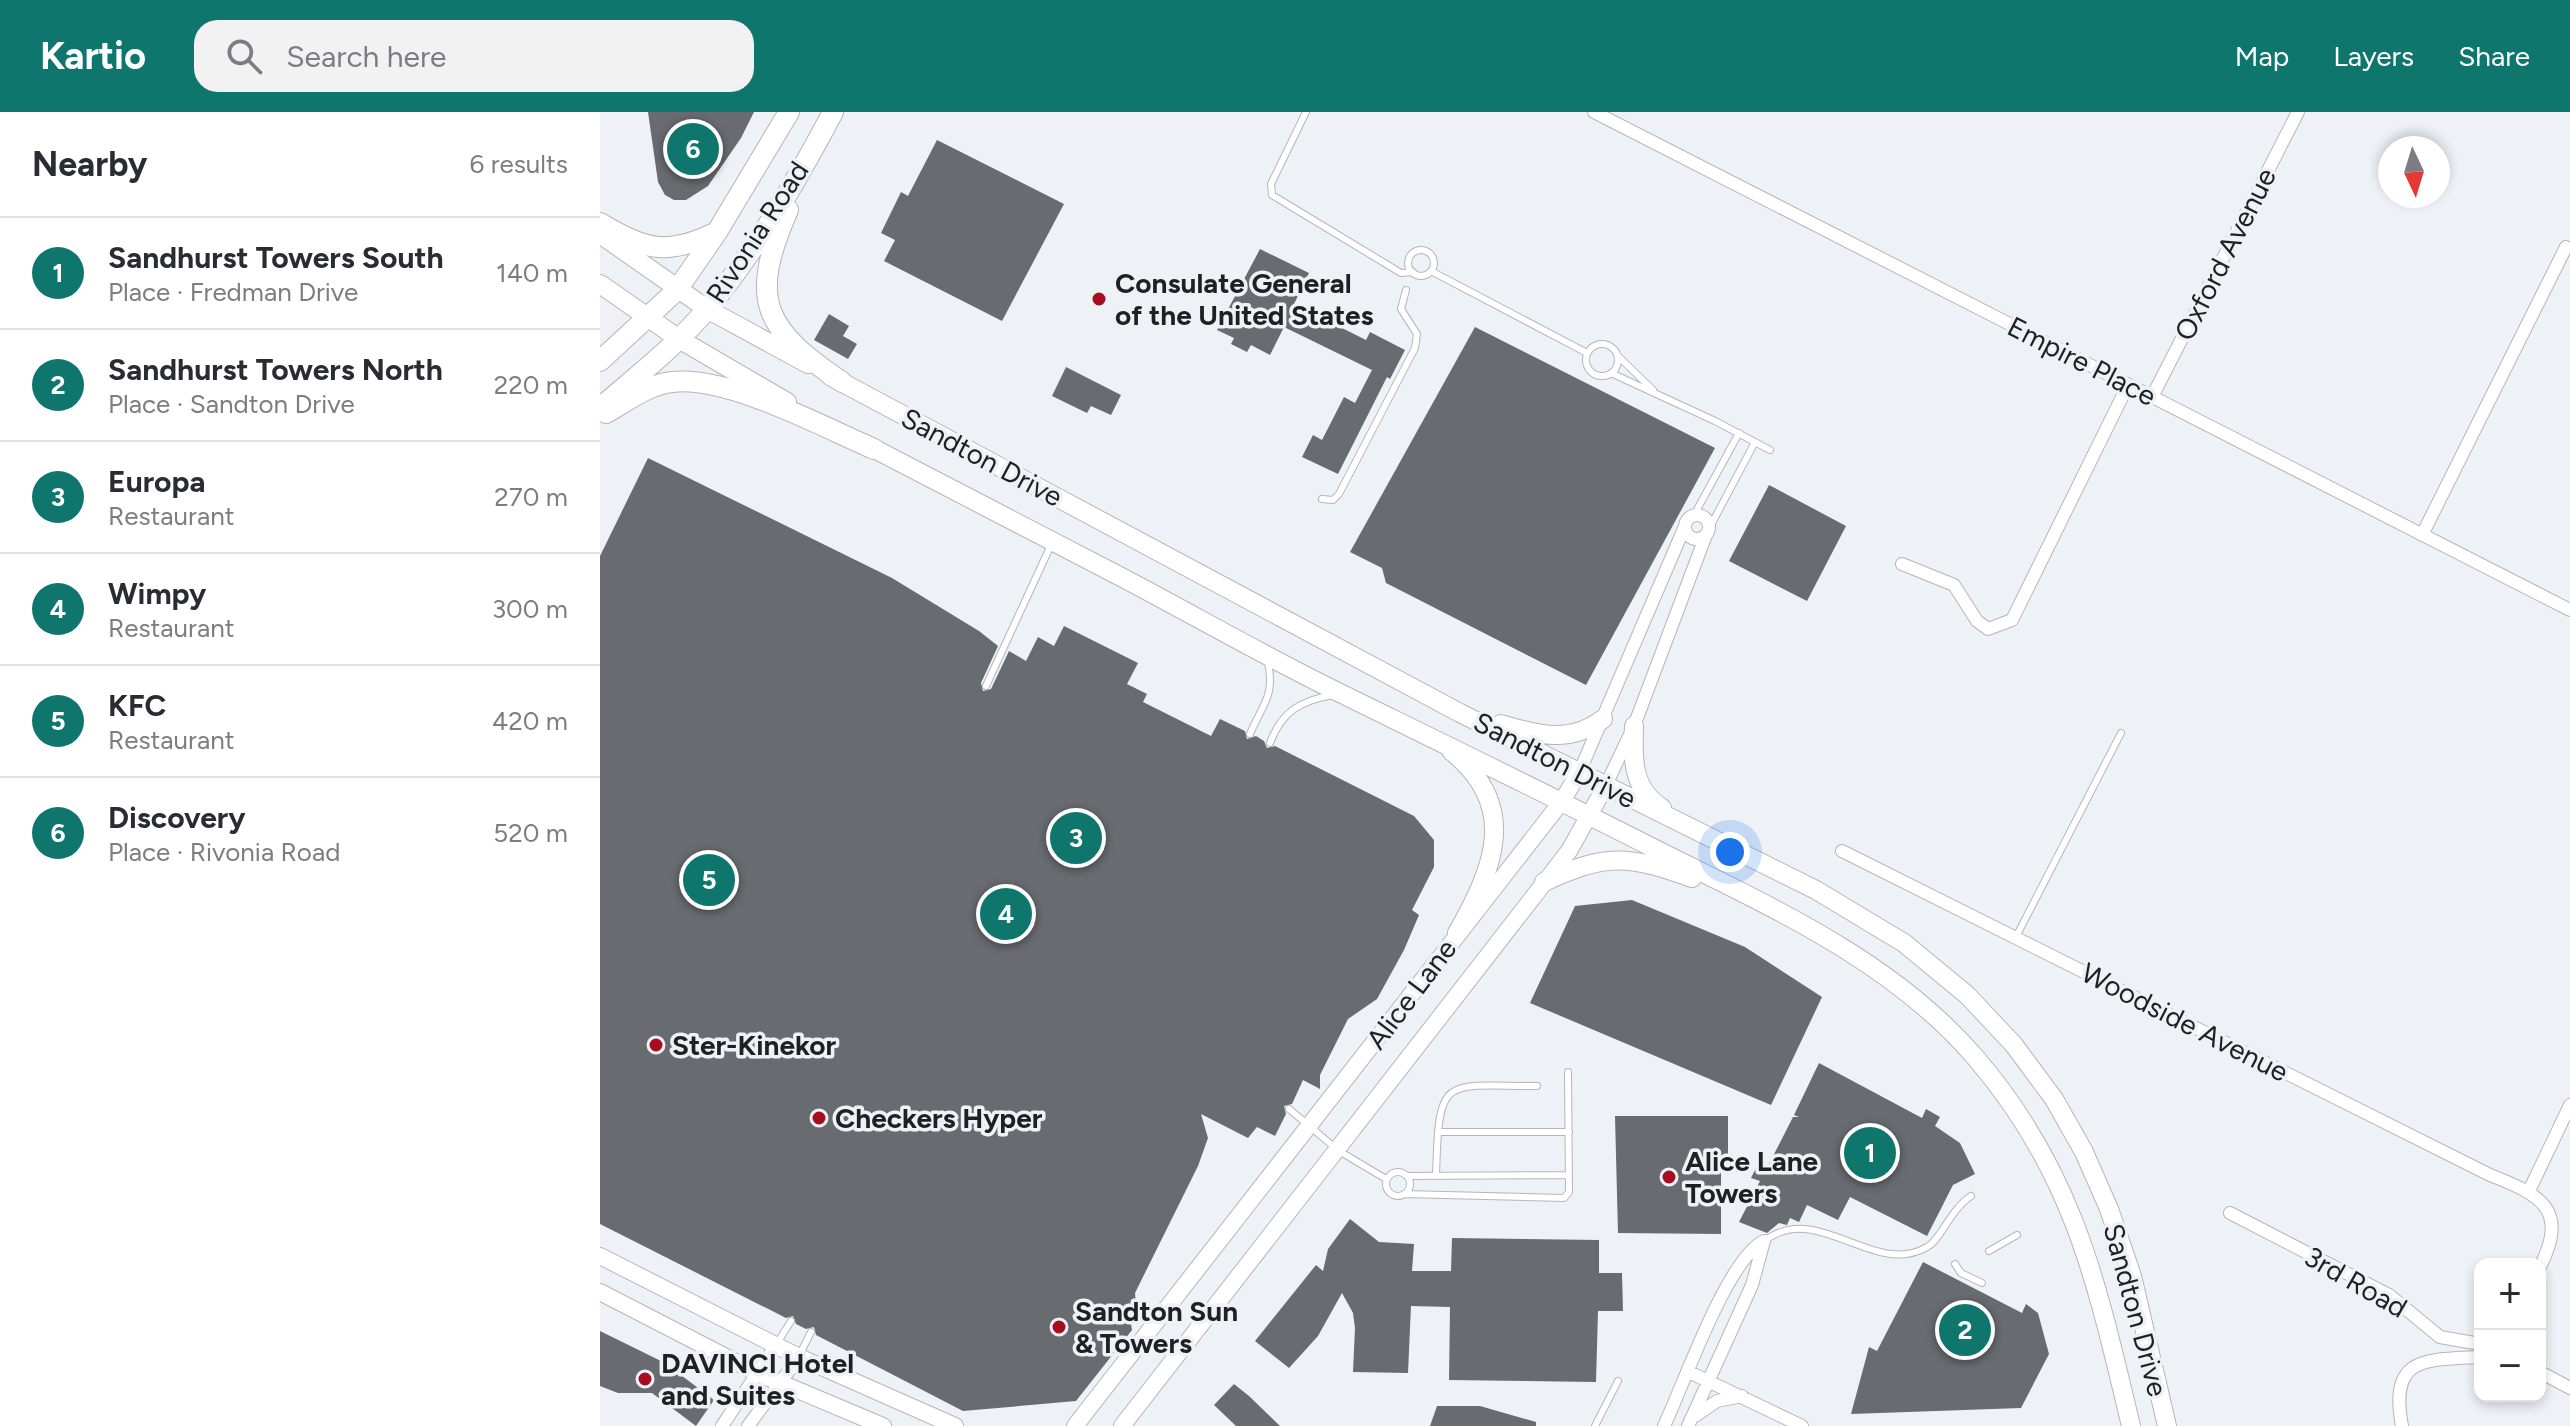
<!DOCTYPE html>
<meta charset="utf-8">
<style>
:root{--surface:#fff;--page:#f2f2f3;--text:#2b2b33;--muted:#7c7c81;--line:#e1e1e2;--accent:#0f766e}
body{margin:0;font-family:Figtree,sans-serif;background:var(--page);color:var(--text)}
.controls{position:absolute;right:24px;bottom:24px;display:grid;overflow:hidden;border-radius:16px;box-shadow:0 4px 12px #0003}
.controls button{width:72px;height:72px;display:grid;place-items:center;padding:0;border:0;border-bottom:2px solid var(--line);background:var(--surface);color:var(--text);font:40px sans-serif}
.compass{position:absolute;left:1778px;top:24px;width:72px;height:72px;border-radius:50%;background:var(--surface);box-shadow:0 4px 12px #0003;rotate:176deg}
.you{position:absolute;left:1130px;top:740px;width:28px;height:28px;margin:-20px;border:6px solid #fff;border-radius:50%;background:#1a73e8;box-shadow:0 0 0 12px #1a73e833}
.badge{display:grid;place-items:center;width:52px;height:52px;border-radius:50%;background:var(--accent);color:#fff;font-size:26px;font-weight:700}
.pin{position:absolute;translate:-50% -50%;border:4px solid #fff;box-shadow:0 2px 8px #0006}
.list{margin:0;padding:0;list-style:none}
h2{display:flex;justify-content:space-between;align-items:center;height:104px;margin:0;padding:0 32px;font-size:34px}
h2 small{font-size:26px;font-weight:400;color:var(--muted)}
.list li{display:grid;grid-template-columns:52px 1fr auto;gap:24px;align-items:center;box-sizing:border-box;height:112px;padding:0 32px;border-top:2px solid var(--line)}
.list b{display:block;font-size:30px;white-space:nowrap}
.list p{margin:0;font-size:26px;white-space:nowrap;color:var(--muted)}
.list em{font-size:26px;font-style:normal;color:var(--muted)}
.icon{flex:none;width:44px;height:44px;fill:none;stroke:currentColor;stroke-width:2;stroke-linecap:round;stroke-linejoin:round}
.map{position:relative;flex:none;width:1970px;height:1314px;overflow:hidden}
header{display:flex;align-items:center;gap:48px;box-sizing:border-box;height:112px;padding:0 40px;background:var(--accent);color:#fff}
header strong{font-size:38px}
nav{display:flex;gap:44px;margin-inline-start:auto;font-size:28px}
.search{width:560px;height:72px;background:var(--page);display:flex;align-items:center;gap:20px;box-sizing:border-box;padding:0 28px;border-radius:24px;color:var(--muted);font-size:30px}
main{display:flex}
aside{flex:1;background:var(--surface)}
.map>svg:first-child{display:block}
.building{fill:#686b6f}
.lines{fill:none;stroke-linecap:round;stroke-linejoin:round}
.service-casing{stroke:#b3b6bc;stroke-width:8}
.minor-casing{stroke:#b3b6bc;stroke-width:14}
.tertiary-casing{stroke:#b3b6bc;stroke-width:18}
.secondary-casing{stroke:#b3b6bc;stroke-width:20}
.primary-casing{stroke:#b3b6bc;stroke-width:22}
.service{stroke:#fff;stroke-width:6}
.minor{stroke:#fff;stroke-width:12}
.tertiary{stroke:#fff;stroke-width:16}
.secondary{stroke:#fff;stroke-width:18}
.primary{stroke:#fff;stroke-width:20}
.poi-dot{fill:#a60e20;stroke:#eef2f7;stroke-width:3}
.labels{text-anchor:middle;stroke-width:7;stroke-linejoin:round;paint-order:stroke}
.street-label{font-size:28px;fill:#1f2022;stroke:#eef2f7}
.poi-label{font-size:28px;font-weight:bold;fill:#1f2022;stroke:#eef2f7;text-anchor:start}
</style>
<header>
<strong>Kartio</strong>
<div class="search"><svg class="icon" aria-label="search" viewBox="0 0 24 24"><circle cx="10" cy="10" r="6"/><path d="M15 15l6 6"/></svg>Search here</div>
<nav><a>Map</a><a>Layers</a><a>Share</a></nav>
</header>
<main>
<aside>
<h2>Nearby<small>6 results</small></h2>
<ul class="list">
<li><span class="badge">1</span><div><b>Sandhurst Towers South</b><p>Place · Fredman Drive</p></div><em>140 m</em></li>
<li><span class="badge">2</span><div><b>Sandhurst Towers North</b><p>Place · Sandton Drive</p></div><em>220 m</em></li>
<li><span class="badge">3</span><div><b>Europa</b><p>Restaurant</p></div><em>270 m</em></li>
<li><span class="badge">4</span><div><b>Wimpy</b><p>Restaurant</p></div><em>300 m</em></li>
<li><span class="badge">5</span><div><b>KFC</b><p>Restaurant</p></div><em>420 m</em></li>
<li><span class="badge">6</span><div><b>Discovery</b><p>Place · Rivonia Road</p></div><em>520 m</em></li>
</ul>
</aside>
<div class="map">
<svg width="1970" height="1314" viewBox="0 0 1970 1314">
<rect width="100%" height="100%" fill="#eef2f7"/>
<path class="building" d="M48,0H154L141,26L108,74L86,88H74L65,83L58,70Z
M337,28L464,92L402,209L284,149L295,128L281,121L301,80L308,84Z
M660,137L709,161L694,192L766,228L770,220L805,238L790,267L787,265L738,362L702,345L713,323L722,328L744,285L755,291L772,258L684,215L670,243L651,233L647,240L631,232L634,226L617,218Z
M229,202L249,214L243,224L257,232L248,247L214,228Z
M875,215L1115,336L986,573L786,471L782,456L750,440Z
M466,255L521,283L511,303L491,294L487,301L452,284Z
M48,346L292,466L379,519L398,534L381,571L383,579L391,577L409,539L426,549L438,525L454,534L464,514L538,551L527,572L547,582L543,590L611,624L620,607L645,619L647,627L656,624L664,629L667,636L675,634L814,704L834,728V755L812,798L819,803L804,838L777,887L748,907L720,963V977L703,968L692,992L684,994L686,1002L675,1024L657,1015L648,1026L601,1002L608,1026L598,1054L535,1181L537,1204L531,1212L532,1218L476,1289L363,1299L216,1223L214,1215L206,1217L196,1212L193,1204L186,1206L0,1112V444Z
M1169,373L1246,414L1207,489L1129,449Z
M1032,788L1145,835L1222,885L1171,993L930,891L975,794Z
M1219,951L1322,1006L1326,997L1340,1005L1335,1014L1360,1031L1375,1062L1353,1073L1327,1124L1250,1085L1238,1108L1207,1093L1199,1110L1190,1106L1187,1113L1179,1111L1167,1121L1139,1110L1160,1069L1151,1066L1159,1050L1168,1054L1193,1005H1199L1194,1003Z
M1015,1004H1128V1055H1121V1122L1018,1121Z
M750,1107L779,1130L814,1132L812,1159H851L852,1126L999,1128V1161H1022L1023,1199H998L996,1270L849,1268L850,1195L811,1194L808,1261L753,1260L755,1216L753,1201L742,1181L718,1224L689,1256L655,1229L716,1153L723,1159L728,1137Z
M1323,1150L1422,1201L1426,1192L1438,1201L1449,1242L1421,1296L1251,1302L1269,1235L1277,1239Z
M0,1219L65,1251L114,1288L96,1314L52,1281H18L0,1274Z
M634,1272L649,1284L680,1314H636L614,1293Z
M837,1294H880L936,1310V1314H830Z"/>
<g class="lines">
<defs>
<path id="service" d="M706,0L671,72L672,83L801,161L813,160
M808 151a13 13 0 1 1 26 0a13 13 0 1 1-26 0Z
M831,159L987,241
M986 248a16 16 0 1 1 32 0a16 16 0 1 1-32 0Z
M1018,244L1053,278
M1011,261L1115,309L1170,338
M722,387L733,388L739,382L815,236L817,222L801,197L806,178
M1094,403L1139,321
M1110,415L1155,330
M386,574L451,433
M650,622C663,591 675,585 668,550
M670,631C682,599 700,589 733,583
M1416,825L1521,621
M689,997L739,1039L786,1067
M838,1020H969
M786 1072a12 12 0 1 1 24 0a12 12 0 1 1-24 0Z
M807,1064L969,1063
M836,1064C839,961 842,974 937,974
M804,1082L964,1086L969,1080L968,960
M1164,1129C1218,1088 1274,1166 1327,1135C1341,1128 1349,1099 1371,1084
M1389,1139L1417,1123
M1355,1152L1361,1161L1382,1171
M176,1233L191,1209
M200,1242L211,1220
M995,1314L1018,1269"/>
<path id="minor" d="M994,0L1970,498
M1552,285L1698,0
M1085 415a12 12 0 1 1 24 0a12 12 0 1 1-24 0Z
M1822,423L1966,135
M1302,452L1354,473L1377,509L1388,517L1412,508L1528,273
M979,661L1085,414
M1005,675L1034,614L1106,423
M1242,739L1890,1063C1941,1083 1969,1097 1940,1155
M1929,1079L1970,993
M1630,1101L1789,1183L1840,1225L1880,1232
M1089,1260L1202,1314
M1940,1260L1970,1276
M1095,1304L1117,1289L1142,1284
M122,1314L176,1233
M148,1314L199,1245
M1064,1314C1084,1272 1127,1147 1164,1129
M1088,1314L1152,1173L1164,1129
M1802,1314C1789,1244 1824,1248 1880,1245"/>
<path id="tertiary" d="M0,1144L199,1245L355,1314
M0,1180L157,1261L283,1314
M475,1314L962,689L979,661
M522,1314L969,739L1005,675"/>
<path id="secondary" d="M0,122L107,197L208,252
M0,172L79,227L187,290
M230,264L860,601L1216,778L1304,831L1367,883L1414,933L1454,987L1484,1040L1509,1097L1532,1164L1567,1314
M263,331C350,377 438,421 525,467C597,505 668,546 742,582C850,635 959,688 1067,743C1177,798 1293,850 1375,945C1474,1060 1497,1172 1531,1314
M901,612C937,623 970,632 1003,607
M1034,614C1033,646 1031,676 1062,696
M851,639C920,694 894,756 857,821
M944,770C1007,741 1027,743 1092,766"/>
<path id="primary" d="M188,98C148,189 164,217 242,270
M0,111C44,138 67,144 115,121
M0,249L77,178L117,120L189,0
M0,296C37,264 77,233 108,196C157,137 197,68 233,0
M6,301C26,290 49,272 72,270C127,263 223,315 274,337"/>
</defs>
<use href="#service" class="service-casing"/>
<use href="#minor" class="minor-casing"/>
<use href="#tertiary" class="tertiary-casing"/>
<use href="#secondary" class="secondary-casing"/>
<use href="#primary" class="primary-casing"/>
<use href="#service" class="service"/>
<use href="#minor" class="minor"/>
<use href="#tertiary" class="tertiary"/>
<use href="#secondary" class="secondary"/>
<use href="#primary" class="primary"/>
</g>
<g class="poi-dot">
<circle cx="499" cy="187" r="8"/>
<circle cx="56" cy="933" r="8"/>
<circle cx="219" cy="1006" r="8"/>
<circle cx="1069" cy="1065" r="8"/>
<circle cx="459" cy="1215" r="8"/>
<circle cx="45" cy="1267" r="8"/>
</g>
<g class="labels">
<g class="street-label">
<text transform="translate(157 120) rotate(-57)" y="10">Rivonia Road</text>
<text transform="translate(1625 142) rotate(-63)" y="10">Oxford Avenue</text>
<text transform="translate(1482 249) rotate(27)" y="10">Empire Place</text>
<text transform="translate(382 345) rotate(28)" y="10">Sandton Drive</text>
<text transform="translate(955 648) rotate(27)" y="10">Sandton Drive</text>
<text transform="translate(811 882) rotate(-53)" y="10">Alice Lane</text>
<text transform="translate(1585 910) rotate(27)" y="10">Woodside Avenue</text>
<text transform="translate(1756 1170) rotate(30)" y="10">3rd Road</text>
<text transform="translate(1536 1198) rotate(75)" y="10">Sandton Drive</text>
</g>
<g class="poi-label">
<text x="515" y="181">Consulate General<tspan x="515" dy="32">of the United States</tspan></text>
<text x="72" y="943">Ster-Kinekor</text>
<text x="235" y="1016">Checkers Hyper</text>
<text x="1085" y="1059">Alice Lane<tspan x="1085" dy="32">Towers</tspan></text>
<text x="475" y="1209">Sandton Sun<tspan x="475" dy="32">&amp; Towers</tspan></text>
<text x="61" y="1261">DAVINCI Hotel<tspan x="61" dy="32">and Suites</tspan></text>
</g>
</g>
</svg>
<div class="controls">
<button>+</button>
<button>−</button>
</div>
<svg class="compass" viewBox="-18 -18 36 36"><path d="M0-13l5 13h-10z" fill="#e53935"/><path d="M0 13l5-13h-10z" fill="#7c7c81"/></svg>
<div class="you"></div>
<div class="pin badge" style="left:1270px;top:1041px">1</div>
<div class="pin badge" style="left:1365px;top:1218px">2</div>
<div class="pin badge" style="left:476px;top:726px">3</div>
<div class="pin badge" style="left:406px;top:802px">4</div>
<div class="pin badge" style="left:109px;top:768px">5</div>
<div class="pin badge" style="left:93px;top:37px">6</div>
</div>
</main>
